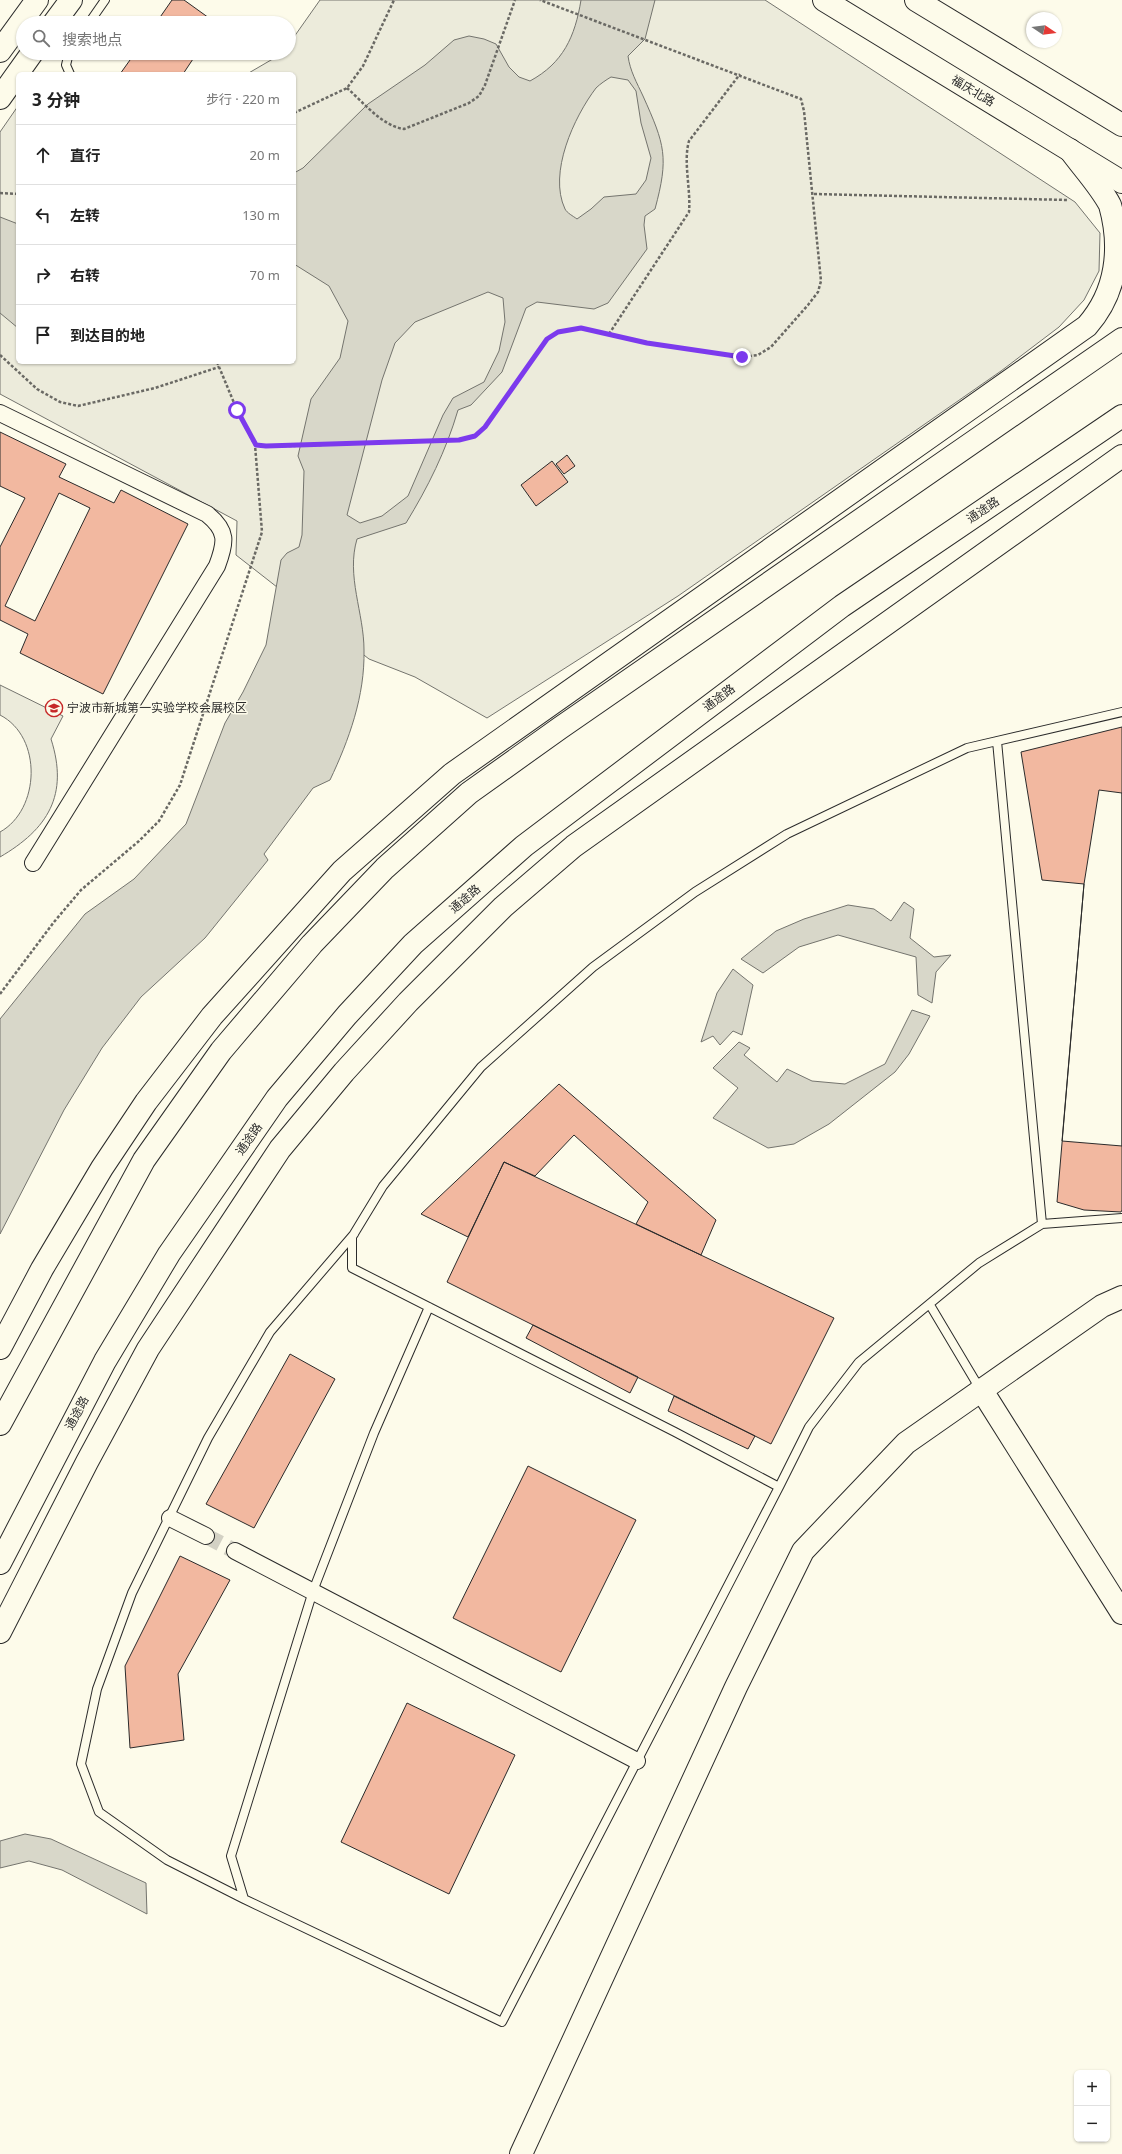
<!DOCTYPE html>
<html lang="zh">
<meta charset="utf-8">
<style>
:root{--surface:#fff;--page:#f2f2f2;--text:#222;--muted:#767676;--line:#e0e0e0}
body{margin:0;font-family:"Noto Sans","Noto Sans SC",sans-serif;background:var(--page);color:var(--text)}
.controls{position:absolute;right:12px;bottom:12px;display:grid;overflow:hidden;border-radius:6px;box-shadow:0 1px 3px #0004}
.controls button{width:36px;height:36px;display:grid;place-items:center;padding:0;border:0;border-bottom:1px solid var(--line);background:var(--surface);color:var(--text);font:20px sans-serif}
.compass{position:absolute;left:1026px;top:12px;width:36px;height:36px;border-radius:50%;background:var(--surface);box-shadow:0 1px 3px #0004;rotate:103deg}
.stop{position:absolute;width:12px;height:12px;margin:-9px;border:3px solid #7c3aed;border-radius:50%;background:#fff}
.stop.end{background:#7c3aed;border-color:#fff;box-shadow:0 1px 4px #0008}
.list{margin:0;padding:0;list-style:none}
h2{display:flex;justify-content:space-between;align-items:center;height:52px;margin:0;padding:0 16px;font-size:17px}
h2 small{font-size:13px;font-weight:400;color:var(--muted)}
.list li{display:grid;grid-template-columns:26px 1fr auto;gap:12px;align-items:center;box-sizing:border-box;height:60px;padding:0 16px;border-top:1px solid var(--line)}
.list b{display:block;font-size:15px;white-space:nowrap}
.list em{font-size:13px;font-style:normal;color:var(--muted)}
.icon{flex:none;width:22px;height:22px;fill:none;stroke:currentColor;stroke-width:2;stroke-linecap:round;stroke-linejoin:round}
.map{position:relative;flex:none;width:1122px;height:2154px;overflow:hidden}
.search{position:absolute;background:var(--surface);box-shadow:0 1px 3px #0004;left:16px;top:16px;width:280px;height:44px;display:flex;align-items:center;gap:10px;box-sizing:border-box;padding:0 14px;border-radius:22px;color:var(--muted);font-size:15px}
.panel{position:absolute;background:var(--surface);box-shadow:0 1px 3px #0004;left:16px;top:72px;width:280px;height:292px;border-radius:6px}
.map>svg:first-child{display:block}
.green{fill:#ecebdb;stroke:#74746e}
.water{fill:#d8d7c9;stroke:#74746e;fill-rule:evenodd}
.building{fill:#f2b8a0;stroke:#2b2b2b;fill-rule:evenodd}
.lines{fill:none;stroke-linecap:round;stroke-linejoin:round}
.street-tunnel{stroke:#d3d1c4;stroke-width:16;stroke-dasharray:16 8;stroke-linecap:butt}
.lane-casing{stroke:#2b2b2b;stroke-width:10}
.street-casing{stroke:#2b2b2b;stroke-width:18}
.secondary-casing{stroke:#2b2b2b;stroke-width:24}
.primary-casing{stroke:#2b2b2b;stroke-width:24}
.path{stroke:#6a6964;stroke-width:2.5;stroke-dasharray:3 2;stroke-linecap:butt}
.lane{stroke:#fdfbea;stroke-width:8}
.street{stroke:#fdfbea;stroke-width:16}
.secondary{stroke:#fdfbea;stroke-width:22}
.primary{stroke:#fdfbea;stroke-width:22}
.route{stroke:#7c3aed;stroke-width:5}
.labels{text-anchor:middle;stroke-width:3;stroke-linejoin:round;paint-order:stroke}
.street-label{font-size:12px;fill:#2b2b2b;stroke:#fdfbea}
.poi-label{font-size:12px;fill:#2b2b2b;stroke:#fdfbea;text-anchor:start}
</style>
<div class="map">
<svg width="1122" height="2154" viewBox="0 0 1122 2154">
<rect width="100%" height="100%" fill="#fdfbea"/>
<path class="green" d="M320,0H765L1075,202L1100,233L1099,271L1084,300L1059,327L1001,371L678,596L487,718L415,677L369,659L236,555L237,521L0,394V132L18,106V362H294V74H247L283,53H289V44Z
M0,685L63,716L51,739C69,795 48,829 0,857V832C40,810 43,737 0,715Z"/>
<path class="water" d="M581,0H655L645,39L628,56C630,71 637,83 643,96C665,145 669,157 655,209L645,216L644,225L647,249L608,303L594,309L537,302L526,308L502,372L471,405L458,410C446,451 428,487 406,523L357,539C346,576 364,613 364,650C365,696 349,740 330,780L313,788L264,854L268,860L205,938L141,997L102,1048L64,1110L0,1234V1019L85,914L134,879L186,824L225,723L243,692L266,645L281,560L287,553L299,547L302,535L304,471L298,456L303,434L311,399L340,358L348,321L329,286L294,264V173L303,168L368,104L425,65L454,40L469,36L484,39L496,44L509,67L519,77L530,81C563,63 575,37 581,0ZM611,77L628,80L636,91L641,123L651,158L646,180L636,194L604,197L591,209L577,219C573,216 567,213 565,209C548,173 574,117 596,88C600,84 606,80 611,77ZM488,292L503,298L505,322L499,351L484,382L453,398L443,415L408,496L382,516L360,523L347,515L382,380L395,343L415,322Z
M0,217L18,224V328L0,313Z
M904,902L914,909L910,938L934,957L951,955L936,972L932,1003L918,995L916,957L838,935L799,947L763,973L741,959L776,931L804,919L848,905L874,909L891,921Z
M733,969L753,985L742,1035L733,1031L720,1045L713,1036L701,1042L717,993Z
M912,1010L930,1016L909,1054L895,1072L829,1124L794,1144L768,1148L713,1118L738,1088L713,1068L739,1042L750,1048L744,1055L777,1082L787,1069L812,1081L845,1084L885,1064Z
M25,1834L51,1839L146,1883L147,1914L62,1870L29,1861L0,1868V1841Z"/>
<path class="building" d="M172,0H184L216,23H156Z
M135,53H197L183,74H120Z
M0,432L66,464L59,477L114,503L121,490L188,524L103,694L20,653L28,634L0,620V547L25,498L0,486ZM59,493L90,508L35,621L5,606Z
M567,455L575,466L564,474L556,464Z
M552,461L568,482L536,506L521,485Z
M1122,727V1210L1121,1212L1084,1210L1057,1202L1084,884L1042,880L1021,752Z
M1099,790L1122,793V1146L1062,1141L1084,884Z
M559,1084L716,1220L701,1255L636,1224L648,1202L574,1135L535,1176L504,1162L468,1237L421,1214Z
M504,1162L834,1318L771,1444L447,1282Z
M533,1325L638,1377L630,1393L526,1338Z
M290,1354L335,1379L254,1528L206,1504Z
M674,1396L755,1436L748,1449L668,1411Z
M528,1466L636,1520L561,1672L453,1618Z
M180,1556L230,1580L178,1674L184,1740L130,1748L125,1666Z
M407,1703L515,1755L449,1894L341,1842Z"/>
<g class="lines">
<path class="street-tunnel" d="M206,1536L235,1551"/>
<defs>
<path id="lane" d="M89,23L105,0
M69,53L66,65L70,74
M1122,712L967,748L787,834L695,892L593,967L481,1067L383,1186L352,1237V1268L675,1432L779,1487L809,1427L859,1362L979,1263L1042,1224L1122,1218
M997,741L1042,1224
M930,1305L980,1389
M429,1307L374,1433L313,1591L231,1856L244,1899L502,2022L779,1487
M244,1899L167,1860L99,1812L81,1764L97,1689L132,1593L208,1438L270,1332L354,1234"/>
<path id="street" d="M0,413L207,514C228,531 226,542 217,566L33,863
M170,1518L206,1536
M235,1551L637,1761"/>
<path id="secondary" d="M54,23L71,0
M0,51L37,0
M0,98L32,53
M0,1348L42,1269L102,1168L146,1102L212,1016L342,871L452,774L1087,326C1117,292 1122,248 1110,205C1100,186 1083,168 1070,150
M981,1389L1122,1613
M0,1632L87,1462L148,1349L280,1149L344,1072L408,1002L503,907L574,846L1122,456
M521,2154L736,1687L803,1551L906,1443L1102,1306L1122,1297"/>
<path id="primary" d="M824,0L1122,182
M916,0L1122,125
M0,1424L144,1160L221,1051L312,944L385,868L469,793L560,728L1122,339
M0,1563L105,1361L169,1254L277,1098L347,1015L413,944L524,846L842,606L1122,416"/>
</defs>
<use href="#lane" class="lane-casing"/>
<use href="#street" class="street-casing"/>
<use href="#secondary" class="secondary-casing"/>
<use href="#primary" class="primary-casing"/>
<path class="path" d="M347,88C363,102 382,126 404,129L469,103L479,96L485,85L515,0
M294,113L347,88L363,66L394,0
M0,193L18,194
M814,194L1068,200
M609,334L689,212C691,189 683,162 689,141L740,74
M0,355L37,389L60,402L78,406L155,388L219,367
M217,362L237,410L255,445L291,446L459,440L475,436L485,427L547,339L558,332L581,328L647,343L742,357L758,355L771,347L808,305L818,292L821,281L804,111L801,99L540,0
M0,994L54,922L81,890L139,841L159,821L180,785L262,532L255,445"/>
<use href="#lane" class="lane"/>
<use href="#street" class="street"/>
<use href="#secondary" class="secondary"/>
<use href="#primary" class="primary"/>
</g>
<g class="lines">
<path class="route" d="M237,410L256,445L266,446L459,440L475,436L485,427L547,339L558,332L581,328L647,343L742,357"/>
</g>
<defs>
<symbol id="school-ring" viewBox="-11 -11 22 22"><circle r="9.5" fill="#fdfbea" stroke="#c62828" stroke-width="1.5"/><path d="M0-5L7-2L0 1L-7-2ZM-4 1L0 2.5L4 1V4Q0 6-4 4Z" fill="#c62828"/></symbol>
</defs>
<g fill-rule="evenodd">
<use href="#school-ring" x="44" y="698" width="20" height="20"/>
</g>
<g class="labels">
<g class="street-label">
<text transform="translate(973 91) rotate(31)" y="4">福庆北路</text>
<text transform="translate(983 510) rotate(-34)" y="4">通途路</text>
<text transform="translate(719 698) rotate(-37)" y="4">通途路</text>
<text transform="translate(465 899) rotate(-41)" y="4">通途路</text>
<text transform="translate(249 1139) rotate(-55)" y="4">通途路</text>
<text transform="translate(77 1413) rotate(-62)" y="4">通途路</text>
</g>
<g class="poi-label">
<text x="67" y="712">宁波市新城第一实验学校会展校区</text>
</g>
</g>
</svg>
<div class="controls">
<button>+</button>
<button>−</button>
</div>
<svg class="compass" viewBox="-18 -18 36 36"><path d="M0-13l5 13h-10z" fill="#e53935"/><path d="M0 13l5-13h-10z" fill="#767676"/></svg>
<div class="stop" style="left:237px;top:410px"></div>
<div class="stop end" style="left:742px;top:357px"></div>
<div class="search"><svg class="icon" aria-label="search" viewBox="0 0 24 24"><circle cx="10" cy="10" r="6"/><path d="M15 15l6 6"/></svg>搜索地点</div>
<section class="panel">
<h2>3 分钟<small>步行 · 220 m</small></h2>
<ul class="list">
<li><svg class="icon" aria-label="ahead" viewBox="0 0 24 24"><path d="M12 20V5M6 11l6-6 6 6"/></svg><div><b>直行</b></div><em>20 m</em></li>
<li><svg class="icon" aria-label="left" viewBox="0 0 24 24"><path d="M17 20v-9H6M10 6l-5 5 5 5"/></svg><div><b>左转</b></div><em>130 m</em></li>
<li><svg class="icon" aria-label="right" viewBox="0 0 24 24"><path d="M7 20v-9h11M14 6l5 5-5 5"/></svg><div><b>右转</b></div><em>70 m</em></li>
<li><svg class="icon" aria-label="arrive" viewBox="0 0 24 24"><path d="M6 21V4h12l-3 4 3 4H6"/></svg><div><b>到达目的地</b></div></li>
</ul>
</section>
</div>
